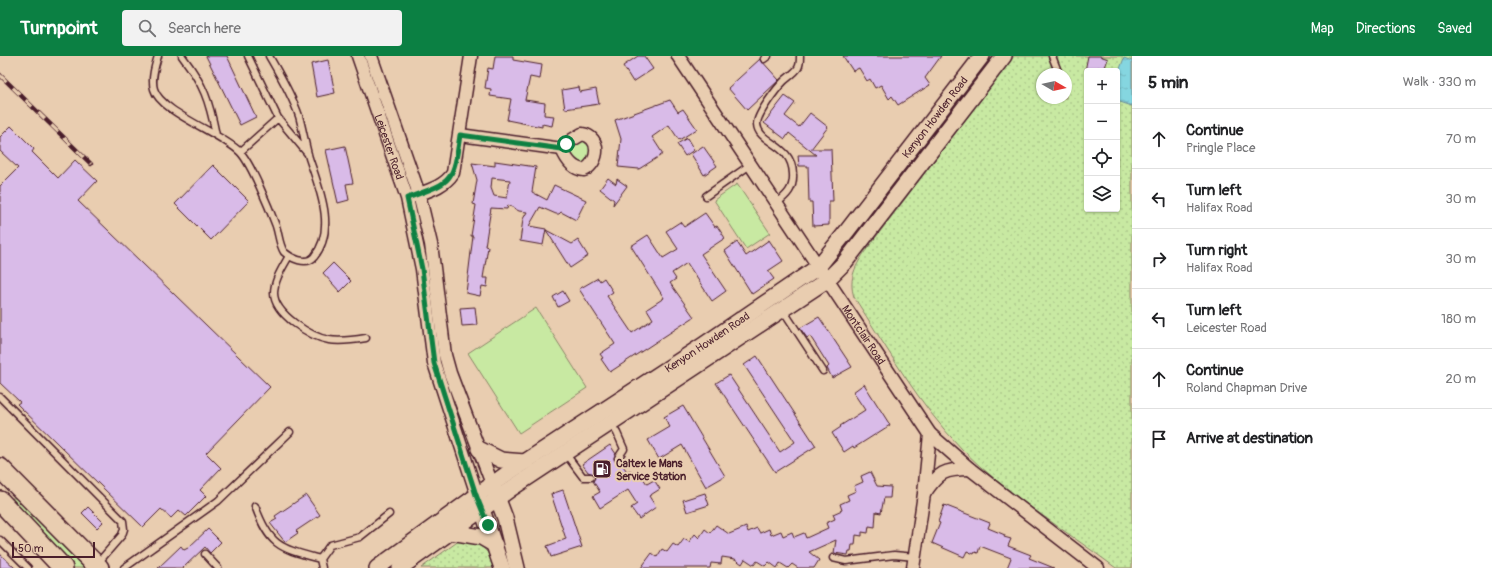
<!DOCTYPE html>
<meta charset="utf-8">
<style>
:root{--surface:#fff;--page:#f2f2f2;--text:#202124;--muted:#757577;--line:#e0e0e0;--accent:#0b8043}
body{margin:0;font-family:Pangolin,sans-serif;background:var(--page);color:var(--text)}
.controls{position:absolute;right:12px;top:12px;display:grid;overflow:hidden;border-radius:4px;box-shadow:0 1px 3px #0004}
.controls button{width:36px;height:36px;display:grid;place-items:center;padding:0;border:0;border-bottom:1px solid var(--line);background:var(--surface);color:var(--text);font:20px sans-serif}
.compass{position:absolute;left:1036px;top:12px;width:36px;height:36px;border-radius:50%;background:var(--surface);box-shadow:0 1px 3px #0004;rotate:99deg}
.scale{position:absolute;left:12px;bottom:10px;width:83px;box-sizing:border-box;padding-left:4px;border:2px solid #4a1f2b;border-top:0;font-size:11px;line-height:14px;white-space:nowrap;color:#4a1f2b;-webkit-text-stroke:3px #e9cdb0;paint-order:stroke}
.stop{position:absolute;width:12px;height:12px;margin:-9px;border:3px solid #0b8043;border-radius:50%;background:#fff}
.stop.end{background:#0b8043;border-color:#fff;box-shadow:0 1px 4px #0008}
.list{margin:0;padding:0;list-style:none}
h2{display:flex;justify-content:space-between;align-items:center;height:52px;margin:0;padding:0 16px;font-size:17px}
h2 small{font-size:13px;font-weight:400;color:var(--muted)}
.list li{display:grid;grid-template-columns:26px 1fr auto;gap:12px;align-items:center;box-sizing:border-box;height:60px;padding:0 16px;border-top:1px solid var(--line)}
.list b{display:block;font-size:15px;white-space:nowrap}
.list p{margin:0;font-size:13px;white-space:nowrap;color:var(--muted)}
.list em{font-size:13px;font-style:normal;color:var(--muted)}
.icon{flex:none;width:22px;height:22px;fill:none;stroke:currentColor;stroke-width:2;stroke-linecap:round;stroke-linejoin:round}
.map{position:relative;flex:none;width:1132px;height:512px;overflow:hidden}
header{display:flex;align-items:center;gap:24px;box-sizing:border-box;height:56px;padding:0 20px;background:var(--accent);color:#fff}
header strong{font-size:19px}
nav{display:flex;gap:22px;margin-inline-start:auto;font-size:14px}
.search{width:280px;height:36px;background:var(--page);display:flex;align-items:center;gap:10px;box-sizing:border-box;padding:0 14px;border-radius:4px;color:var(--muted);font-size:15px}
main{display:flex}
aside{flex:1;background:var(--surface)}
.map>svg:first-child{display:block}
.green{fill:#c8e9a2;stroke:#898466}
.park{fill:url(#park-dots);stroke:#898466;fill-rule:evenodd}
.water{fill:url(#water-ripples);stroke:#6d8d98}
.building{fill:#d9bbe8;stroke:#4a1f2b;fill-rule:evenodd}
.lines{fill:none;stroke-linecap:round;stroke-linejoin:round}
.service-casing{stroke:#4a1f2b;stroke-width:9}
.minor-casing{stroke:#4a1f2b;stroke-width:15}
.tertiary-casing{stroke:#4a1f2b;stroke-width:18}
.trunk-casing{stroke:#4a1f2b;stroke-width:22}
.service{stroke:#e9cdb0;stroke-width:6}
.minor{stroke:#e9cdb0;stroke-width:12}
.tertiary{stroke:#e9cdb0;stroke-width:15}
.trunk{stroke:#e9cdb0;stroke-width:19}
.rail-casing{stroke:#4a1f2b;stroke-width:4.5}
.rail{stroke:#e9cdb0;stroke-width:3;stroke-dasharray:9;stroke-linecap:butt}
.route{stroke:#0b8043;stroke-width:5}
.labels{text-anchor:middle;stroke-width:4;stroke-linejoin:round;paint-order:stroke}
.street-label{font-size:11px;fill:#4a1f2b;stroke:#e9cdb0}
.poi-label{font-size:11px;font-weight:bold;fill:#4a1f2b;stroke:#e9cdb0;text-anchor:start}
</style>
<header>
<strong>Turnpoint</strong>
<div class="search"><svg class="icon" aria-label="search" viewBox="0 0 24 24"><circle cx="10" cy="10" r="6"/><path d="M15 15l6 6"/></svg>Search here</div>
<nav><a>Map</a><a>Directions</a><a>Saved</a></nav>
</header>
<main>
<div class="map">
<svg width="1132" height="512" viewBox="0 0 1132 512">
<defs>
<pattern id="park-dots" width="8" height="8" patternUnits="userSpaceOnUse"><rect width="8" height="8" fill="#c8e9a2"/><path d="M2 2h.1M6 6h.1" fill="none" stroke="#adc78c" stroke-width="1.8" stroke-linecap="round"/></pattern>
<pattern id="water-ripples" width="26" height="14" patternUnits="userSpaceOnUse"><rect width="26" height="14" fill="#85d6e0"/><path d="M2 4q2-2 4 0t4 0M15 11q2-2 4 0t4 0" fill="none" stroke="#74b7c0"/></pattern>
</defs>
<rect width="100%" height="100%" fill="#e9cdb0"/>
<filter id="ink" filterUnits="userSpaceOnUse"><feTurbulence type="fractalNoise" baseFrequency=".025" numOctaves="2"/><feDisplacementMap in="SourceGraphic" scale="8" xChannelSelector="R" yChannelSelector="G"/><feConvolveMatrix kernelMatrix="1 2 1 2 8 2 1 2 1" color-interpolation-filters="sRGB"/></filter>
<g filter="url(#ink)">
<path class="green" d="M583,85L591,92V98L585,107C575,106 572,101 566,93L579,86Z
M737,128L770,177L746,193L714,144Z
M536,252L587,332L519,377L468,297Z
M12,442H16L84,512H72L11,444Z"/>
<path class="park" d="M1014,0H1132V512H1116C1065,474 1006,438 962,393C919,349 887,292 854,241C848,222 856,209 866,194ZM1087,15H1117V153H1087ZM1042,18H1066V42H1042Z
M463,482C480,487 490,495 496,512H421Z"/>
<path class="water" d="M1124,2L1132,5V50L1117,45V21Z"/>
<path class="building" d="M206,0H227L256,61L240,69Z
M495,0H513V4L542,9L540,23L530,21L525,44L545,47L544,59L554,60L552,70L542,68V71L507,64L511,43L490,40L491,33L485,32L488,12L493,13Z
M638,0H644L653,13L633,26L623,10Z
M843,0H941L925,22L930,29L898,49L892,40L889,43L881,29L875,32L870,23L867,25L859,12L853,15Z
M1088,0H1100L1108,3L1104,14L1098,11L1097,15H1085Z
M760,3L779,24L747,54L728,32Z
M328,4L335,37L317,41L311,8Z
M579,31L580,36L596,33L599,48L565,53L562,34Z
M785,40L795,47L785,60L799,71L810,57L828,71L811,93H831L833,145H829V169L813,170L812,146H809L808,110H799L798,99H816L789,77L785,83L764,67Z
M670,44L678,56L683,53L697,73L679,84L669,69L652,81L663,98L639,113L618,111L621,83L615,64Z
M11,70L34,93L32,96L58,122L75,104L97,125L78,145L270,331L206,397L221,412L200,434L206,440L186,460L179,454L171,462L161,453L143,471L17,348L20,346L0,327V130L18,112L0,95V81Z
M687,82L694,94L685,100L677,88Z
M345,90L353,127L346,128L349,144L338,147L326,94Z
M703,90L717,110L704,119L691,98Z
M495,105L536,111L532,136L547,144L554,129L586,144L576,164L561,156L559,158H556L540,151L529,170L546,173L543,189L520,185L523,163L527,156L519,155L508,149L507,153L491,152L485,190L488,191L483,222H488L487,231L482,230L480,240L466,237L471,196L473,180H471L476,149L473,148L477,124L472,107L495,110ZM492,122L510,124L507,142L494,140L491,132Z
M213,109L249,145L211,184L175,148Z
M608,122L616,128L617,123L627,130L613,149L614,144L600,133Z
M705,157L715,171L717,170L725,182L701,198L726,235L712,245L687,207L672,217L676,223L670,227L694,261L610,316L601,303L603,302L600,298L615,288L579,233L598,222L600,225L604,222L613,236L607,240L632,277L653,263L647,253L664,242L631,190L648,179L663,202L678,193L666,175L680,166L684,171Z
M546,174L572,188L578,184L588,200L570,212Z
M769,184L783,205L768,215L774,223L752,238L725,195L737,186L746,200Z
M333,207L351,225L340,236L323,217Z
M563,235L569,245L558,251L553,241Z
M475,251L477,269L462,270L460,252Z
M819,261L852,311L832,322L827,312L829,310L810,280L807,282L800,272Z
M757,300L816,390L775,416L716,327L729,319L780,396L795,386L744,309Z
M864,328L890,369L854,392L853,390L844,396L832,377L841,371L840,370L865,354L853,336Z
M683,350L725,420L706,431L682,389L659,403L648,384L670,371L664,361Z
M610,389L616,398L614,402L615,405L621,406L627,416L630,414L636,422L641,419L647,428L654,424L660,433L649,440L656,451L639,463L631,452L637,448L628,434L600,452L593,440L600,436L593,425L595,419L588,416L582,408Z
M870,416L877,430L891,431L890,442H884L881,457L876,456L875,471L869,470L868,477L862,476V480L856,479L855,489H852L851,495H849L848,499L834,497L836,484L809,496L819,504L814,512H798L792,508L788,512L780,507L777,512L769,506L765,510L757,505L754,509L745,503L742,508L735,503L722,501L721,508L711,507L710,512H641L652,497L657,501L662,493L667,496L673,488L678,491L684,483L689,486L695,478L699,482L705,473L710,477L716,469L729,478L746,471L748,476L757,472L760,477L769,473L771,479L781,475L783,480L792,476L794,481L804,477L806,482L828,472L826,467L835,463L833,458L842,454L840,448L849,444L847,439L856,435L854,430L863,426L861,420Z
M563,434L582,491L551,501L547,490L566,483L551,438Z
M705,437L709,449L687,456L683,444Z
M306,439L320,459L296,475L298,477L285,486L270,467L277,463L275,460Z
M944,449L990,467L988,472L1005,479L1004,481L1011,483L1008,490L1031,499L1029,502L1054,512H1007L1011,502L980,490L978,497L975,496L974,498L967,495L964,501L932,487L940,467L938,466Z
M88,451L103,466L97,472L82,457Z
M208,473L221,486L210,497L205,491L183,512H158L181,490L184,494L188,492Z
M0,498L15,512H0Z"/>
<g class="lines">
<defs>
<path id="service" d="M158,0C155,10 151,23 154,33C160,56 221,77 240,96C251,107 270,154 276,170C279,179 279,188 284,196C291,202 306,210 314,201C337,173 319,132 309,102C305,88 303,74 299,60C292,39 280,19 269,0
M182,0C204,29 209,44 216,79
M248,0L278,62L308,98
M1052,0L1059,18
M764,3L768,0
M240,96L278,62
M706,140L750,109
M776,148C787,139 794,133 793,118C792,87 758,88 757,68C757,58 777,32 784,25C788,21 795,17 798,12C800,9 800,4 800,0
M289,200C283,211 274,224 274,237C274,258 311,281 329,284C341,286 354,284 366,282
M783,254L823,315
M0,341L123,465L124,473L122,479L97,508
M610,366L617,377L624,393L618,402
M565,397L583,421H591
M255,450C270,491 280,492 320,503
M0,484L28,512
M205,498L218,512
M833,502L846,505L894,499L915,501
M124,512L218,445L290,376
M322,512L320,503L330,489L360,481L389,458"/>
<g id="minor">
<path id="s1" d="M358,0L407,142L422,213L434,307L477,439"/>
<path d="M371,0L419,138L431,188L445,299L450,317L492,428"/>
<path id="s2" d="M678,0L930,378L970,413L1098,512"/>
<path d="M582,78C602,81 599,107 584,114C573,113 566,103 562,93L572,84Z"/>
<path d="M460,79L562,93"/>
<path d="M411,141C427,135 444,131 453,117L471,0"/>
<path d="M924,438C939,416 944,413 970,413"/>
<path d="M913,512L924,438L930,378"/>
</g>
<g id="tertiary">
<path d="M479,393L501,404L525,406"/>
<path d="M494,433L505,462L517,512"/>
<path d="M479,445L502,512"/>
<path d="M451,476L481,481L495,489"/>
<path id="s3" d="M377,512L505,419L702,290L818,211L847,175L982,0"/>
<path d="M400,512L512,432L827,224L845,206L1004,0"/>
</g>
<path id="trunk" d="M0,412L99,512
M0,445L63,512"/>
</defs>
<use href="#service" class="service-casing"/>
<use href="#minor" class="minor-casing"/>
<use href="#tertiary" class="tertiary-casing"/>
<use href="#trunk" class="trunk-casing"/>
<use href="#service" class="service"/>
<use href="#minor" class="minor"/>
<use href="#tertiary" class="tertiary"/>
<use href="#trunk" class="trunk"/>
<defs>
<path id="rail" d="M0,19L91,108"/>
</defs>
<use href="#rail" class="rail-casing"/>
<use href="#rail" class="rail"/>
</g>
</g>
<g class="lines" filter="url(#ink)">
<path class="route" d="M488,469L476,439L434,307L422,213L407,142C452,126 453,128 460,79L562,93L566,88"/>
</g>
<defs>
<symbol id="fuel-square" viewBox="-11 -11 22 22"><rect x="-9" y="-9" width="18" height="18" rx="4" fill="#4a1f2b" stroke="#e9cdb0"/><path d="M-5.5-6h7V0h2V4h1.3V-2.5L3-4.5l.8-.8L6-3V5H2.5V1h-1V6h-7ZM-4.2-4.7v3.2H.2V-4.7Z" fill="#fff"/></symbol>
</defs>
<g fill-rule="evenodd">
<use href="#fuel-square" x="591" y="402" width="22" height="22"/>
</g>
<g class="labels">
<g class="street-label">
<text dy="4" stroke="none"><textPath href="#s3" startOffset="724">Kenyon Howden Road</textPath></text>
<text dy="4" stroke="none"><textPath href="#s1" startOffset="96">Leicester Road</textPath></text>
<text dy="4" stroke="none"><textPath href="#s2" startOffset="335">Montclair Road</textPath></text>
<text dy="4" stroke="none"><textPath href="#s3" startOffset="400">Kenyon Howden Road</textPath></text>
</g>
<g class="poi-label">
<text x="616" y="411">Caltex le Mans<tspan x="616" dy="13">Service Station</tspan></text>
</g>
</g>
</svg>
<div class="controls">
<button>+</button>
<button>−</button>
<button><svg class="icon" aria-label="locate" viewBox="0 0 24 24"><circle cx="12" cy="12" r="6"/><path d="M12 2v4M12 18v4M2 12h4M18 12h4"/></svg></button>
<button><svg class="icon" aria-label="layers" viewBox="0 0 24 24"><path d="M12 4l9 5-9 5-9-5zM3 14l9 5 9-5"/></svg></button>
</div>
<svg class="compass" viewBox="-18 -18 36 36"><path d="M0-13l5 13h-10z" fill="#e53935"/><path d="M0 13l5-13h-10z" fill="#757577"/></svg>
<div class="scale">50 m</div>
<div class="stop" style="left:566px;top:88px"></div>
<div class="stop end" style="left:488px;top:469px"></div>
</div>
<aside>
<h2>5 min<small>Walk · 330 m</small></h2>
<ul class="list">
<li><svg class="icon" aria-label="ahead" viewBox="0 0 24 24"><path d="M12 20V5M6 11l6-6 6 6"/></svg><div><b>Continue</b><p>Pringle Place</p></div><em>70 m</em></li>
<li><svg class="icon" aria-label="left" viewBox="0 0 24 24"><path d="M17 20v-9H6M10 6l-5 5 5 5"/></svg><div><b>Turn left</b><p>Halifax Road</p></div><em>30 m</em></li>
<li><svg class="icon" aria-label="right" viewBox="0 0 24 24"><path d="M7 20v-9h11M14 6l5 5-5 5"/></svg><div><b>Turn right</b><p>Halifax Road</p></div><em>30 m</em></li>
<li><svg class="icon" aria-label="left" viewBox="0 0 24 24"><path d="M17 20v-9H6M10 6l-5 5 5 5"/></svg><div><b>Turn left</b><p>Leicester Road</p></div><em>180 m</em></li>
<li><svg class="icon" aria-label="ahead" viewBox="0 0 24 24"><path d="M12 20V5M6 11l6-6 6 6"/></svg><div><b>Continue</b><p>Roland Chapman Drive</p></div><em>20 m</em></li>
<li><svg class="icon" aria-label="arrive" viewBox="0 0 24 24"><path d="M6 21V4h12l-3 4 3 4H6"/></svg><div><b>Arrive at destination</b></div></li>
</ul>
</aside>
</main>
